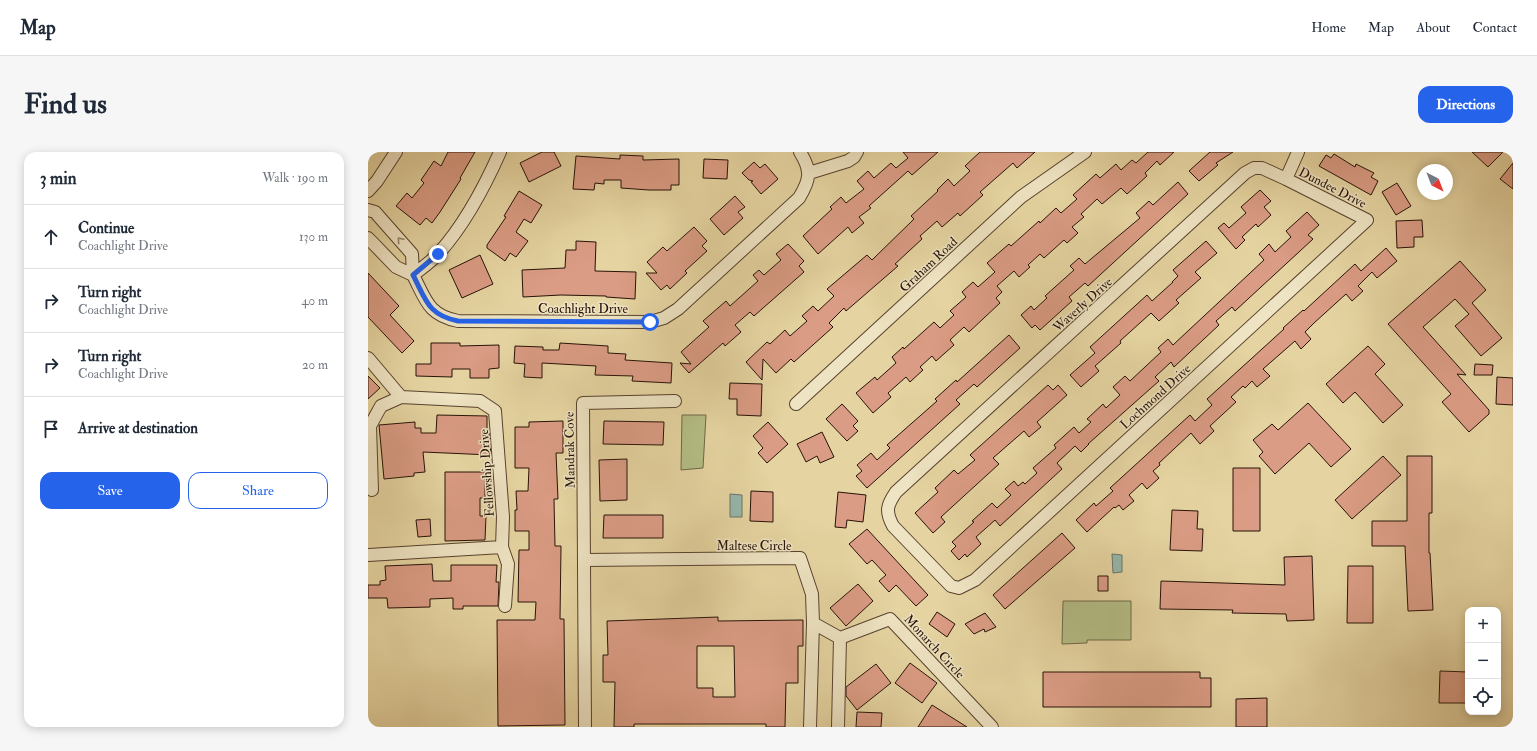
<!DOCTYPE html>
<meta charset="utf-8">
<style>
:root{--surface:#fff;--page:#f6f6f7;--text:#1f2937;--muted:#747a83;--line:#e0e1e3;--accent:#2563eb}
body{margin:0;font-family:"IM FELL Double Pica",serif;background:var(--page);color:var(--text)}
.controls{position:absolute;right:12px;bottom:12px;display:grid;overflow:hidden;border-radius:8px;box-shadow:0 2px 10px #0003}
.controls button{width:36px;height:36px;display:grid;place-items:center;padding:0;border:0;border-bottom:1px solid var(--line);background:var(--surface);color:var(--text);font:20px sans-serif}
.compass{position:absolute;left:1049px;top:12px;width:36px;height:36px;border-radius:50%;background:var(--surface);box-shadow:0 2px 10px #0003;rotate:138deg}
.stop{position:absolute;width:12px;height:12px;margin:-9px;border:3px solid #2563eb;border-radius:50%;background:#fff}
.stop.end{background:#2563eb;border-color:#fff;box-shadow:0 1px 4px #0008}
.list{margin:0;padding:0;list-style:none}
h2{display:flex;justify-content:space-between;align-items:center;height:52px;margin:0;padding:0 16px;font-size:17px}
h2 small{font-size:13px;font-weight:400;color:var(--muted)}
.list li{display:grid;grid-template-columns:26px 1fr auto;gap:12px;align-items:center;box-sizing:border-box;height:64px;padding:0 16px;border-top:1px solid var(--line)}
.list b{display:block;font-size:15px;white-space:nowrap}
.list p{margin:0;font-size:13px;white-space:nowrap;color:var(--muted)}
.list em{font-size:13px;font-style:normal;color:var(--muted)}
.actions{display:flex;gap:8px;padding:12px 16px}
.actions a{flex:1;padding:9px 0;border:1px solid var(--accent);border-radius:12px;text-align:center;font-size:14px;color:var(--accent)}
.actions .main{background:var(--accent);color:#fff}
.icon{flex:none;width:22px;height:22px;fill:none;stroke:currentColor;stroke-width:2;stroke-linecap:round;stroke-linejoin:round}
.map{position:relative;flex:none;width:1145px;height:575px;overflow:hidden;border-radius:12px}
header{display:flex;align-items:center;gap:24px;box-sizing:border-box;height:56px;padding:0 20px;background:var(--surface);border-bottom:1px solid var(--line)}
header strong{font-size:19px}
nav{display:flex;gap:22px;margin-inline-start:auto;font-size:14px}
.intro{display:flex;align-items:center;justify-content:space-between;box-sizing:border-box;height:96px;padding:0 24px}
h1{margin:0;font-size:28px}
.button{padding:10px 18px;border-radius:12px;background:var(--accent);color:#fff;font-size:14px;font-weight:700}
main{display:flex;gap:24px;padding:0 24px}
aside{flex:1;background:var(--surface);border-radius:12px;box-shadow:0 2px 10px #0003}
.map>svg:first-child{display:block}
.green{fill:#b4bd85;stroke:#6e6846}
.water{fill:#96b7ab;stroke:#6a7569}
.building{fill:#da9c84;stroke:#281207;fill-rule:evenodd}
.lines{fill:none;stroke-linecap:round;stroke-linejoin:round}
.street-casing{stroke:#57422e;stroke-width:14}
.street{stroke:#eee3c2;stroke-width:12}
.oneway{stroke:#95856e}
.route{stroke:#2563eb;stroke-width:5}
.labels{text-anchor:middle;stroke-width:3;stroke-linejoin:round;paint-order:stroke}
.street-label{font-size:13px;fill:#281207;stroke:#eee3c2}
</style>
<header>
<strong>Map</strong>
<nav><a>Home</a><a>Map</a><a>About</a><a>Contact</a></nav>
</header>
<div class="intro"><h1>Find us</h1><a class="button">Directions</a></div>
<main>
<aside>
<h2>3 min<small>Walk · 190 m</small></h2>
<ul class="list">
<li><svg class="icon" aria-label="ahead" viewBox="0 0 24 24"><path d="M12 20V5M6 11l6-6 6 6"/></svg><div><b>Continue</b><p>Coachlight Drive</p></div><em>130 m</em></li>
<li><svg class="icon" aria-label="right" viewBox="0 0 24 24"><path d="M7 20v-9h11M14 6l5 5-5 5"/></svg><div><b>Turn right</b><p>Coachlight Drive</p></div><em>40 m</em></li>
<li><svg class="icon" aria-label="right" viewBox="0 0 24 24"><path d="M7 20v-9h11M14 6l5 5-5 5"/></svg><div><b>Turn right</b><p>Coachlight Drive</p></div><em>20 m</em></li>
<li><svg class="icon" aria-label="arrive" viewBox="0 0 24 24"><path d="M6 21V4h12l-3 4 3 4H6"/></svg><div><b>Arrive at destination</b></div></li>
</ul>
<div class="actions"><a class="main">Save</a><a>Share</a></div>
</aside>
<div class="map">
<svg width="1145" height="575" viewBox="0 0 1145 575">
<rect width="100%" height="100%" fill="#e5d4a1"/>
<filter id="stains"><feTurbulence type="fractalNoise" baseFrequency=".005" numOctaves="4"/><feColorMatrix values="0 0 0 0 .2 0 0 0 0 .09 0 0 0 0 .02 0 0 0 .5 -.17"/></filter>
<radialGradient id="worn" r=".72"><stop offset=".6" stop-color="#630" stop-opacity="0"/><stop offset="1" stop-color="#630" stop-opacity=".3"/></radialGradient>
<path class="green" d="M314,263H338L335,316L313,318Z
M695,449H763V488H719V491L694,492Z"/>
<path class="water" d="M362,342L374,343V365H362Z
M744,402L754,403V420L745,421Z"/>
<path class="building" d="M80,0H107L92,26L93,27L72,60L64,71L58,66L52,73L28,54L39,41L44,46L56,31L53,28L66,9L73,14Z
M174,0H186L193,14L161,30L152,11Z
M535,0H570L544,23L540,19L501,54L503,56L491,65L496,71L484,81L480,75L450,102L435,84L464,57L462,55L473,45L478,51L496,37L489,29L500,19L506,26L523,11L528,16L540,6Z
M612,0H667L649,16L645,11L612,40L615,43L592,64L590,61L574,75L569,69L552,84L554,87L527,112L530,114L478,159L476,156L461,171L465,175L426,210L423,207L408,221L395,207L394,228L378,210L399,190L402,192L417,178L422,184L439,169L434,164L445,154L450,159L466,144L459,137L499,103L504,108L546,67L543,64L570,39L569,38L580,27L586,34L602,19L597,14Z
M780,0H806L792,13L789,9L777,21L779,24L759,42L753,36L734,52L729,47L713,62L716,65L704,75L710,81L699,91L696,88L676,106L672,102L660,113L662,115L651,125L646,119L629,134L634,140L628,146L632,151L601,180L596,175L582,188L586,193L568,209L564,204L552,215L555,218L542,230L538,225L520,241L523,245L505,261L488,241L507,225L509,228L528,211L524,205L535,195L536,197L566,170L572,176L586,163L582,159L598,145L594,140L605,130L610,135L627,120L619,111L641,92L643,94L671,69L672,71L688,56L693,61L709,47L705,43L728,22L732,26L748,12L753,18L764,8L768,11Z
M842,0H865L848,11L850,13L831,29L821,19Z
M1104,0H1135L1120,15Z
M966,2L987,15L988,12L1006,21L1003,25L1010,29L1003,43L951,14L958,3L963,6Z
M252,3L275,4V8L311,7V33H303V38H281L253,36V28H236V32L227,31L226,38L205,37L208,4L252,7Z
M336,7L360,8L359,27L335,26Z
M386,10L392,16L397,12L410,27L393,42L383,30L385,29L381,28L374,21Z
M1145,11V37L1132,27Z
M810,30L820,42L720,134L717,131L701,145L704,149L672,178L667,173L664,176L653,163L663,154L666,158L679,146L677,144L706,118L702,114L711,106L717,112L772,66L768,61L781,49L785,53Z
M1029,31L1043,54L1028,63L1014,40Z
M892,38L903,49L896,55L903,63L890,75L888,72L874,85L877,88L868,97L850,76L856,71L861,76L878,61L873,55Z
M151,39L174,53L163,71L156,67L148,80L160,89L148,105L142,101L137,109L119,96V93L138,65L136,64Z
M367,44L377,55L370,60L375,66L356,83L342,67Z
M939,60L951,73L940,83L945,87L867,159L864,155L848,169L851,173L806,215L803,210L787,225L791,229L720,292H721L713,300L707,294L689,311L694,317L632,374L627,368L608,385L613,392L599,405L597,402L591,408L583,399L588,394L584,390L606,370L604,369L624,351L629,356L643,343L637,337L646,329L650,334L655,330L657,332L669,321L665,316L688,296L686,293L706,275L711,281L723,270L719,267L735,252L738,256L752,243L745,235L757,224L762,229L793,200L790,196L800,187L805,193L821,178L896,108L891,102L901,92L907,100L923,85L918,79Z
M1054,68L1055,85H1046V95L1029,96L1028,69Z
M326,75L339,89L334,94L339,99L317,119L319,121L302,137L299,133L293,138L278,121H289L279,110L295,95L299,99Z
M208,89L228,90L227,119L268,120L267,147L238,145V144L193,143L155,145L154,118L197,116L198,98H208Z
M838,89L849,101L827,120L833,126L808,148L811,151L791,169L783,161L752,189L753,191L727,214L731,219L713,235L702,223L727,201L722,195L779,143L784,149L805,130H804L810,124L805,118Z
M420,92L436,109L431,114L436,120L386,164L382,160L367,173L373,180L357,194L355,191L321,221L312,211L323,212L313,200L341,175L335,169L358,149L362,154L390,129L385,123L391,118L396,123L413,108L408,102Z
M1018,96L1029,109L1009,126L1004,120L990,134L995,139L984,149L978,142L946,171L937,180L943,187L933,197L927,189L895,217L902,224L889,235L884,229L877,236L875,234L863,245L868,250L842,274L846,279L832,292L823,281L791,311L792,313L785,319L791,326L779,337L774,331L761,343L766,349L755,358L751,353L747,356L746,355L719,380L708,368L726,351L728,354L745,339L742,336L822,263L827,269L844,253L839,247L916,177L915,176L935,158L936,159L987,112L993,119Z
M112,103L125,132L94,146L81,118Z
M1092,109L1118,138L1104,151L1134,186L1113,204L1087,174L1101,162L1087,147L1055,175L1098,223L1089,222L1121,258V262L1101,280L1074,250L1083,242L1020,172Z
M0,121L31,154L22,163L46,189L34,201L0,165Z
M641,183L652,196L609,235L606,232L588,248L592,252L499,336L488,324L494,319L489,313L503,301L509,308L522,296L519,293L569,249L567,247L588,228L589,230Z
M63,191H92V194L131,193V216L121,217V226H102V217H84V225L48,224V212H63Z
M192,191L240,194V201L258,202L257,208L304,211L303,231L264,229L265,224L227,223L228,214L174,211V226L156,225L157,212L146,211L147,194L175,195V198H191Z
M1000,194L1017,212L1007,222L1035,253L1015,271L987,240L975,251L958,232Z
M1107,212L1125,213L1124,223H1106Z
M0,224L12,236L0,247Z
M1129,225L1145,226V253L1128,252Z
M362,231L394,232L393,264L369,263V247H361Z
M680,233L685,238L690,233L699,243L669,270L673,275L661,285L656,279L625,306L631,312L573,365L577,370L565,381L547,361L570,340L567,336L586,318L590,322L607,308L602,303Z
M940,251L983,297L963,315L941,291L907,322L891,304L895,300L885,288L904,272L910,278Z
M474,252L490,269L485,274L490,279L479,289L458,267Z
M69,263L119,264V281H121L123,303L55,300L57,320L46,321V324L16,327L11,273L47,270V276H53V281H68Z
M195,269V301H188L190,347H186L187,394H193L192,467H196L197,573L130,574L129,468H167L168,450H150L151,398H161V379H147V358H149L148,339H160L161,316H147V275H161V270Z
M236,269L296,270L295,293L235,292Z
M400,270L420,292L399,311L390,301L395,296L385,284Z
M454,280L466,305L452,311L449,304L438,310L429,292Z
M1015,304L1033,323L984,367L967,348Z
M1039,304H1064V361H1061V401H1062L1065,458L1040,459L1037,394H1004V369H1039Z
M259,307V348L232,349L231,308Z
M865,316H892V379H865Z
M77,320H117V346H112V364H118L117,388L77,389Z
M383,339L405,340V370L382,369Z
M470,340L498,343L495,370L479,368L478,376L467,375Z
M804,358L830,359L829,377H835L834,399L802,398Z
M236,363H295V386H235Z
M62,367L63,384L50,385L48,368Z
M499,377L560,443L548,454L528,433L521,440L511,429L518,423L504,408L499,412L481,392Z
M694,381L707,396L637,457L625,443Z
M944,404L946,468L919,469L918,462L864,461L865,458L792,457L793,429L917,433L916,405Z
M64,412L65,429H83V413H129L128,430H131L130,454H95V457H85V446L62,447V455L20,456L19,446H0V433H12V429L18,428L17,414Z
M980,414H1005V471H979Z
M730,424H740V439H730Z
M490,432L505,449L478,474L462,456Z
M569,460L587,472L579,485L561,472Z
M617,461L628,475L617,480L616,477L606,482L597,472Z
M350,465V469L435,468V494H430V531H418L417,575H398V572H266V575H246L247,530H235V503H240L239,469ZM329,494H366L367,545H345V536H329Z
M542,511L569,531L554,551L527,531Z
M508,512L523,531L489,558L478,544V535Z
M1072,519L1100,520V551H1071Z
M675,520H832V526H843V555H675Z
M899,546V575H868V547Z
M564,553L599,575H550Z
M489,560L514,561L513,575H488Z"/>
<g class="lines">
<defs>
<path id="street" d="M132,0C116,36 97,72 71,101C64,109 54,116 45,123C58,148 60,163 90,169L282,170L296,166L310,157L431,46C442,28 444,19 432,0
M886,16H894L918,27L999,68L607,428L591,436L583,434L525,374C517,359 519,353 528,340L877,21Z
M441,21L480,9L486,5L489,0
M918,27L930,0
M0,39L9,29L28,0
M0,58L7,60L44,102L45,123L28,115L0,86
M0,206L33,245L112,249L127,259L135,365L134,395L0,403
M428,252L653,45L717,0
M4,338L2,274L13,254L33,245
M134,395L140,412L137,454
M217,408L432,406L444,442L445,471L442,575
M445,471L472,486
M217,575L215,251L307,249
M470,575L472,486L522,467L624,575"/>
</defs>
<use href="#street" class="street-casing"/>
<use href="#street" class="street"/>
</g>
<defs><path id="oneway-chevron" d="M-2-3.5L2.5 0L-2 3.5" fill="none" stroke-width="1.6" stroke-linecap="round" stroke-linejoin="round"/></defs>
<use class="oneway" href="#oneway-chevron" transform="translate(32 88) rotate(-131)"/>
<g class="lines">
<path class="route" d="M70,102L45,123C58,148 60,163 90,169L282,170"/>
</g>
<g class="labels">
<g class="street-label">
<text transform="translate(965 35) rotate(27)" y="5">Dundee Drive</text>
<text transform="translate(560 112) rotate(-43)" y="5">Graham Road</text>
<text transform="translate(714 152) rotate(-42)" y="5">Waverly Drive</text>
<text x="215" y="161">Coachlight Drive</text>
<text transform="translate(787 244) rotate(-42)" y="5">Lochmond Drive</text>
<text transform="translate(201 298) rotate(-91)" y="5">Mandrak Cove</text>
<text transform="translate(118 321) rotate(-94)" y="5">Fellowship Drive</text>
<text x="386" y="398">Maltese Circle</text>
<text transform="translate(567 494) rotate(47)" y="5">Monarch Circle</text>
</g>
</g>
<rect width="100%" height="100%" filter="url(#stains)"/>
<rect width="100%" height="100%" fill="url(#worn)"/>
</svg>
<div class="controls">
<button>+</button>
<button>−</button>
<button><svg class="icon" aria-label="locate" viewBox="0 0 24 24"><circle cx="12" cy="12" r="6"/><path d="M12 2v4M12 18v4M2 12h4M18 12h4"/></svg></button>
</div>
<svg class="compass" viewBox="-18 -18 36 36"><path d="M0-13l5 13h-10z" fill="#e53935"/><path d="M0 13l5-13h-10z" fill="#747a83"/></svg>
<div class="stop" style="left:282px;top:170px"></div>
<div class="stop end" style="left:70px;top:102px"></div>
</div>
</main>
